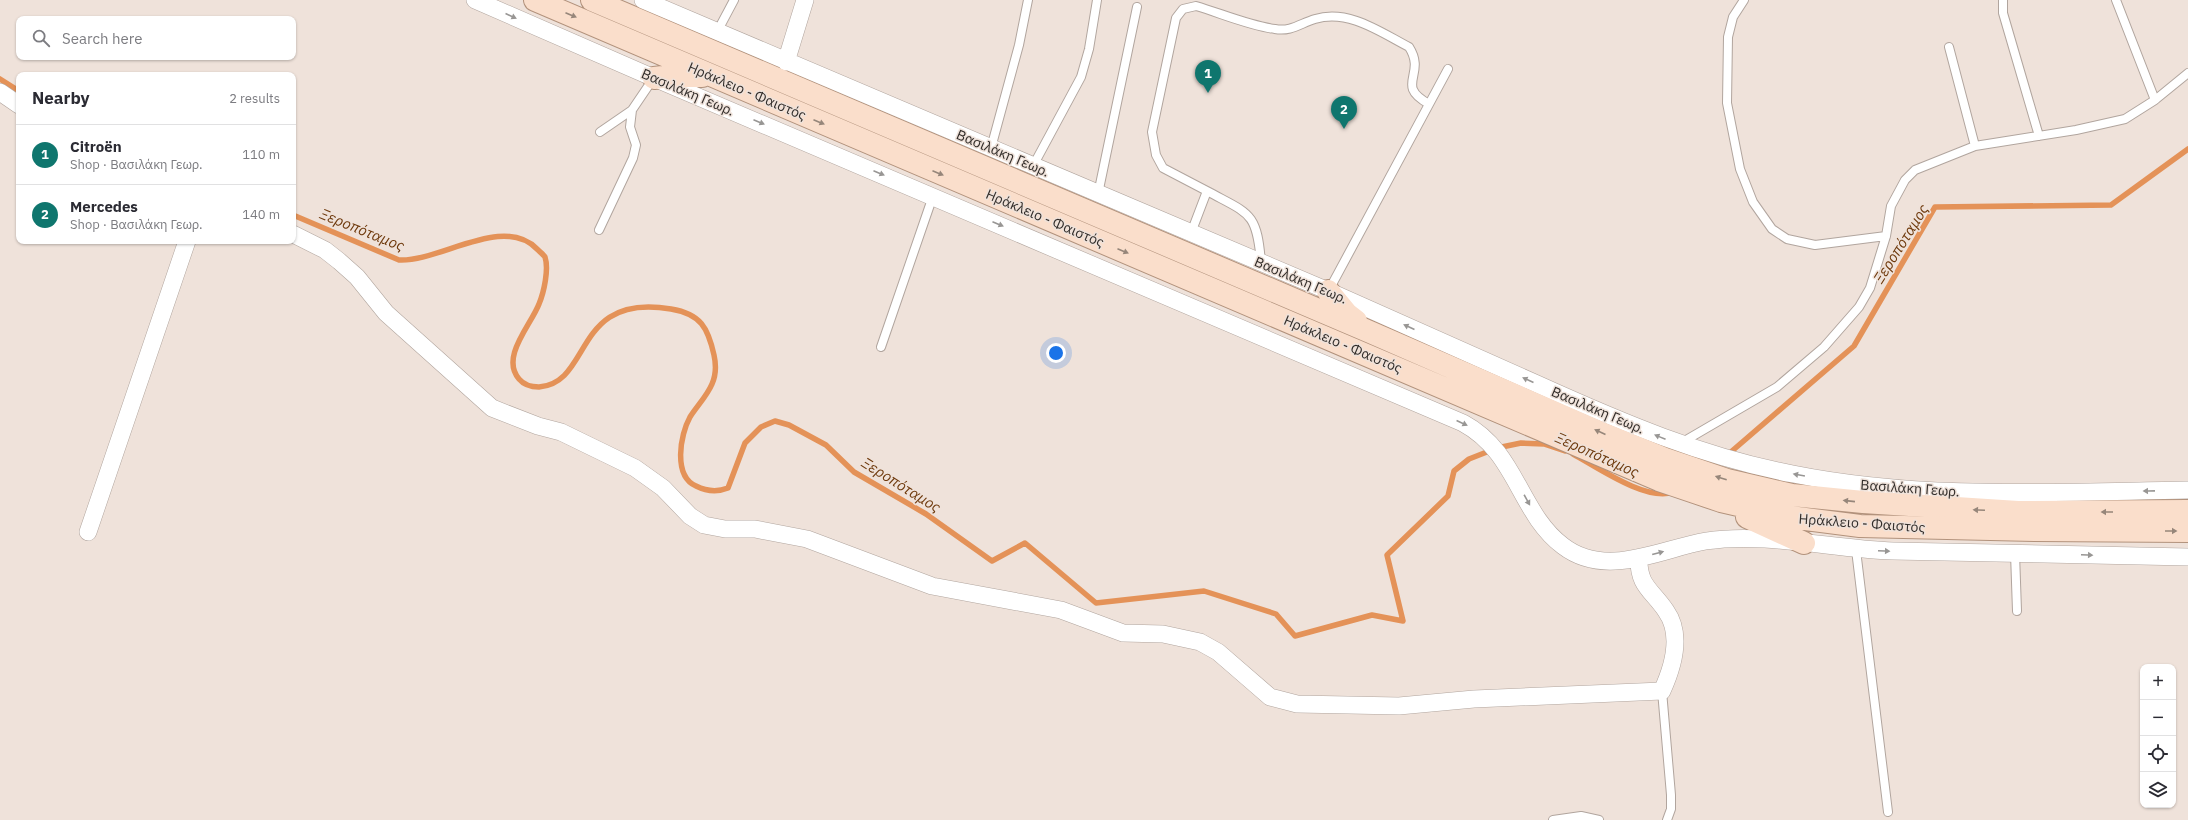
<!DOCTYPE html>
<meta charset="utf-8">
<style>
:root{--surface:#fff;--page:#f7f7f7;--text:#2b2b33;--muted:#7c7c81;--line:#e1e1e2;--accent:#0f766e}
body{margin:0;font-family:"IBM Plex Sans",sans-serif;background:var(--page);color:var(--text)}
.controls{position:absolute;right:12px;bottom:12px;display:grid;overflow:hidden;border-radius:8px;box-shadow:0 1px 3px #0004}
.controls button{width:36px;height:36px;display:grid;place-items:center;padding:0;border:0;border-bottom:1px solid var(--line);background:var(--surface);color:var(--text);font:20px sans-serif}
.you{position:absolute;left:1056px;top:353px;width:14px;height:14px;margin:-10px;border:3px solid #fff;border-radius:50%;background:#1a73e8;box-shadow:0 0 0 6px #1a73e833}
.badge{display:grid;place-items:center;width:26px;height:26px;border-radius:50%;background:var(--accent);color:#fff;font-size:13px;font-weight:700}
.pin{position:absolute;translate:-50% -33px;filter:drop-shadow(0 1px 2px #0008)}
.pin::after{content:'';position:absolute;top:21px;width:14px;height:12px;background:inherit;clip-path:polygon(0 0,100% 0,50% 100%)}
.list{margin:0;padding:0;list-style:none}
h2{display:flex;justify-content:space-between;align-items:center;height:52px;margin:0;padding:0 16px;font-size:17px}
h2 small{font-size:13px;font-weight:400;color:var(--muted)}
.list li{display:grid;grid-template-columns:26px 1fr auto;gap:12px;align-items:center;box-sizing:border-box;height:60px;padding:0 16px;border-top:1px solid var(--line)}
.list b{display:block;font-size:15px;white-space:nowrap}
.list p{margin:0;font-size:13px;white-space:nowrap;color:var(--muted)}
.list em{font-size:13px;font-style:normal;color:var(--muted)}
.icon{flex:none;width:22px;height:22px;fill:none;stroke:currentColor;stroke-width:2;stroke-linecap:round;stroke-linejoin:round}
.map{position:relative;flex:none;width:2188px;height:820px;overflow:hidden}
.search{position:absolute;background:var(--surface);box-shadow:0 1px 3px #0004;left:16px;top:16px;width:280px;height:44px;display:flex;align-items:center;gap:10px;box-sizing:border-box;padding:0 14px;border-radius:8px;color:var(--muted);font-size:15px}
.panel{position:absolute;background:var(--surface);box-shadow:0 1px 3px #0004;left:16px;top:72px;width:280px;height:172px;border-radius:8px}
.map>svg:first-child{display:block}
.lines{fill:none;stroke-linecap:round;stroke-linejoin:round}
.stream{stroke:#e49258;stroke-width:5.5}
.lane-casing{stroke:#b1a59e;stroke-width:10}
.street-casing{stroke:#b1a59e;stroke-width:18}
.primary-casing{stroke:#b2927c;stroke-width:24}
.lane{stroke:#fff;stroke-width:8}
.street{stroke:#fff;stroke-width:17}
.primary{stroke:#fadecb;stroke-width:22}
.oneway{fill:#96867a}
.oneway2{fill:#989694}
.labels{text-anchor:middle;stroke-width:3;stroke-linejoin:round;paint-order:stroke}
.street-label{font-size:14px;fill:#322d2a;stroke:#efe2da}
.water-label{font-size:15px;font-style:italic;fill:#6e390c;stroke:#efe2da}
</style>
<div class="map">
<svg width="2188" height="820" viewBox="0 0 2188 820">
<rect width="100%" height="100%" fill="#efe2da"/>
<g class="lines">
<path class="stream" d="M0,79L19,91
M293,215L399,260C440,262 503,214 537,249C540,252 544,255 545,257C549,269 544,292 539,304C531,325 500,357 519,379C524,385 531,387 539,387C593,383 572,292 671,309C701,314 708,328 714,355C716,364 716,375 712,384C707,396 697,406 690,417C680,435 673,476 696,486C706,491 718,492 728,488L745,443L761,427L775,421L789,425L826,445L854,472L926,514L992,561L1025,543L1096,603L1204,591L1276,614L1295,636L1372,615L1403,621L1387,555L1448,496L1454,471L1469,459L1497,448L1521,443L1544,444L1565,451
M1732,451L1854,346L1935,207L2111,205L2188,149
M1573,454C1597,467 1647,502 1673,492"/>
<defs>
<path id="lane" d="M1744,0L1733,17L1728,37L1727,103L1740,169L1753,202L1772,229L1787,239L1815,245L1886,236
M2003,0V13L2039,136
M2116,0L2155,100
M717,32L734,0
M600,132L632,110
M1975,146L2076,130L2125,119L2155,100L2188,73
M991,148L1019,45L1028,0
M1033,166L1081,77L1089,49L1097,0
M1207,191C1249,214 1257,211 1261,263
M1098,194L1137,7
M599,230L633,158L636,145L630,127L632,110L653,79
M1191,233L1207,191L1163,168L1156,155L1152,132L1176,18L1183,9L1196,6C1220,13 1250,26 1275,29C1291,32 1301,23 1315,19C1349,9 1380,32 1409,47C1427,75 1394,85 1429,104
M1329,290L1448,69
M881,347L933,196
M1681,443L1777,387L1824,347L1859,307L1870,288L1886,236L1891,206L1905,180L1915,170L1975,146L1949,47
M1856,550L1888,812
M2015,553L2017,611
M1662,691L1671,795V809L1667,820
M1553,820L1581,816L1599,820"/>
<path id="street" d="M475,0L654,78L1463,423C1517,452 1519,513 1563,546C1606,579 1660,549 1706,541C1764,532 1834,549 1893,551L2188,557
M643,0C870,98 1099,192 1326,290C1397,321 1467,353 1537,384C1621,422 1703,457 1793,474C1923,500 2057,492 2188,490
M786,62L805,0
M0,92L19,105
M293,234L325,250L339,261L357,277L386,313L492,408L538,426L561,432L635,468L663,488L690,516L704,525L725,529H755L807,539L932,586L1061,610L1123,633L1163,634L1200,642L1218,652L1270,697L1297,704L1399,706L1474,699L1662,691C1673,667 1683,635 1666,611C1652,590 1638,586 1639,558
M88,532L187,241"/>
<path id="primary" d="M535,0L1659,480L1721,501L1790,517L1860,526L2034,530L2188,531
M592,0L1370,332L1606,435L1665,459L1727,480L1792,495L1863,502L2018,512L2188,511
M654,78L672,76H702
M1328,291L1347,314L1356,321
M1747,517L1804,543"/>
</defs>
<use href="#lane" class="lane-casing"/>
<use href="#street" class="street-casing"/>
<use href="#primary" class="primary-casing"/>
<use href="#lane" class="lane"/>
<use href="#street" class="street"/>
<use href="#primary" class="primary"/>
</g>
<defs><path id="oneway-solid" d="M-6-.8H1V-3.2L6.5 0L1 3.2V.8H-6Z"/></defs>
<g class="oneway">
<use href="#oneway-solid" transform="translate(571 15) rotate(23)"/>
<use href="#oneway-solid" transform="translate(819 122) rotate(23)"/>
<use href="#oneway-solid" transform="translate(938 173) rotate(23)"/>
<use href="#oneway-solid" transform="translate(1123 251) rotate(23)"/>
<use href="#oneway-solid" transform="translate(1600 432) rotate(-156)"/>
<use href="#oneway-solid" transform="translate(1721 478) rotate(-162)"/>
<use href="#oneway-solid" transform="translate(1849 501) rotate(-174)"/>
<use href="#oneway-solid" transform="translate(1979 510) rotate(-177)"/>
<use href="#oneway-solid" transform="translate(2107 512) rotate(180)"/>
<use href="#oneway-solid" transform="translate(2171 531)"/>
</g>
<g class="oneway2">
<use href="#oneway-solid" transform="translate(511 16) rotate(24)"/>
<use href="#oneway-solid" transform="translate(759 122) rotate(23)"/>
<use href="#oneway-solid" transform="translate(879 173) rotate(23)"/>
<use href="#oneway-solid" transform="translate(998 224) rotate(23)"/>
<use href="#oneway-solid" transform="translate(1409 327) rotate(-156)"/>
<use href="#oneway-solid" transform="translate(1528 380) rotate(-156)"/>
<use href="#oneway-solid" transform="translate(1462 423) rotate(25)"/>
<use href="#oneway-solid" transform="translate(1660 437) rotate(-158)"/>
<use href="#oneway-solid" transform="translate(1799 475) rotate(-170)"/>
<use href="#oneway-solid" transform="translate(2149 491) rotate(179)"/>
<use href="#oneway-solid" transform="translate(1527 500) rotate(61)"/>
<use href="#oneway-solid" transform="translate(1884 551) rotate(2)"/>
<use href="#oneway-solid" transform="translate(1658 553) rotate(-15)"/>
<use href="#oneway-solid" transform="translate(2087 555) rotate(2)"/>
</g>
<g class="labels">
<g class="street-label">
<text transform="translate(747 91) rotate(23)" y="5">Ηράκλειο - Φαιστός</text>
<text transform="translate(688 92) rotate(23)" y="5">Βασιλάκη Γεωρ.</text>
<text transform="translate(1003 153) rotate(23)" y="5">Βασιλάκη Γεωρ.</text>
<text transform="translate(1045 218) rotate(23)" y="5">Ηράκλειο - Φαιστός</text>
<text transform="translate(1301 280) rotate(23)" y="5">Βασιλάκη Γεωρ.</text>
<text transform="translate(1343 344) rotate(23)" y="5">Ηράκλειο - Φαιστός</text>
<text transform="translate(1598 410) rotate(23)" y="5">Βασιλάκη Γεωρ.</text>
<text transform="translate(1910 488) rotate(4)" y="5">Βασιλάκη Γεωρ.</text>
<text transform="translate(1862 523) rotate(4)" y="5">Ηράκλειο - Φαιστός</text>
</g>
<g class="water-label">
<text transform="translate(362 230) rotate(22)" y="5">Ξεροπόταμος</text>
<text transform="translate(1901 244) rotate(-58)" y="5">Ξεροπόταμος</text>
<text transform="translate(1597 455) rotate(24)" y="5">Ξεροπόταμος</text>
<text transform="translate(901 485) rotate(32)" y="5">Ξεροπόταμος</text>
</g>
</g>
</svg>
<div class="controls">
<button>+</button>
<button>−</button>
<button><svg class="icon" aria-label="locate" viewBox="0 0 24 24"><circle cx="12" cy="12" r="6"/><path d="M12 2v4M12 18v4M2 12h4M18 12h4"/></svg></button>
<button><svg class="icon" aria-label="layers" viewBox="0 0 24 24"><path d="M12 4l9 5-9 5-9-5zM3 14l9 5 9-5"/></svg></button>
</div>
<div class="you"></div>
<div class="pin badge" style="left:1208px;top:93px">1</div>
<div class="pin badge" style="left:1344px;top:129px">2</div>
<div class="search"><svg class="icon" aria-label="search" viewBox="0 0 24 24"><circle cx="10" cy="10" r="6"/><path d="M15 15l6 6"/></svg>Search here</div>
<section class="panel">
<h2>Nearby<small>2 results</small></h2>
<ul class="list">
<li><span class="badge">1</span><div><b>Citroën</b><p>Shop · Βασιλάκη Γεωρ.</p></div><em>110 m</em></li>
<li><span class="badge">2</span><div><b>Mercedes</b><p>Shop · Βασιλάκη Γεωρ.</p></div><em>140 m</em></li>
</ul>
</section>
</div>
